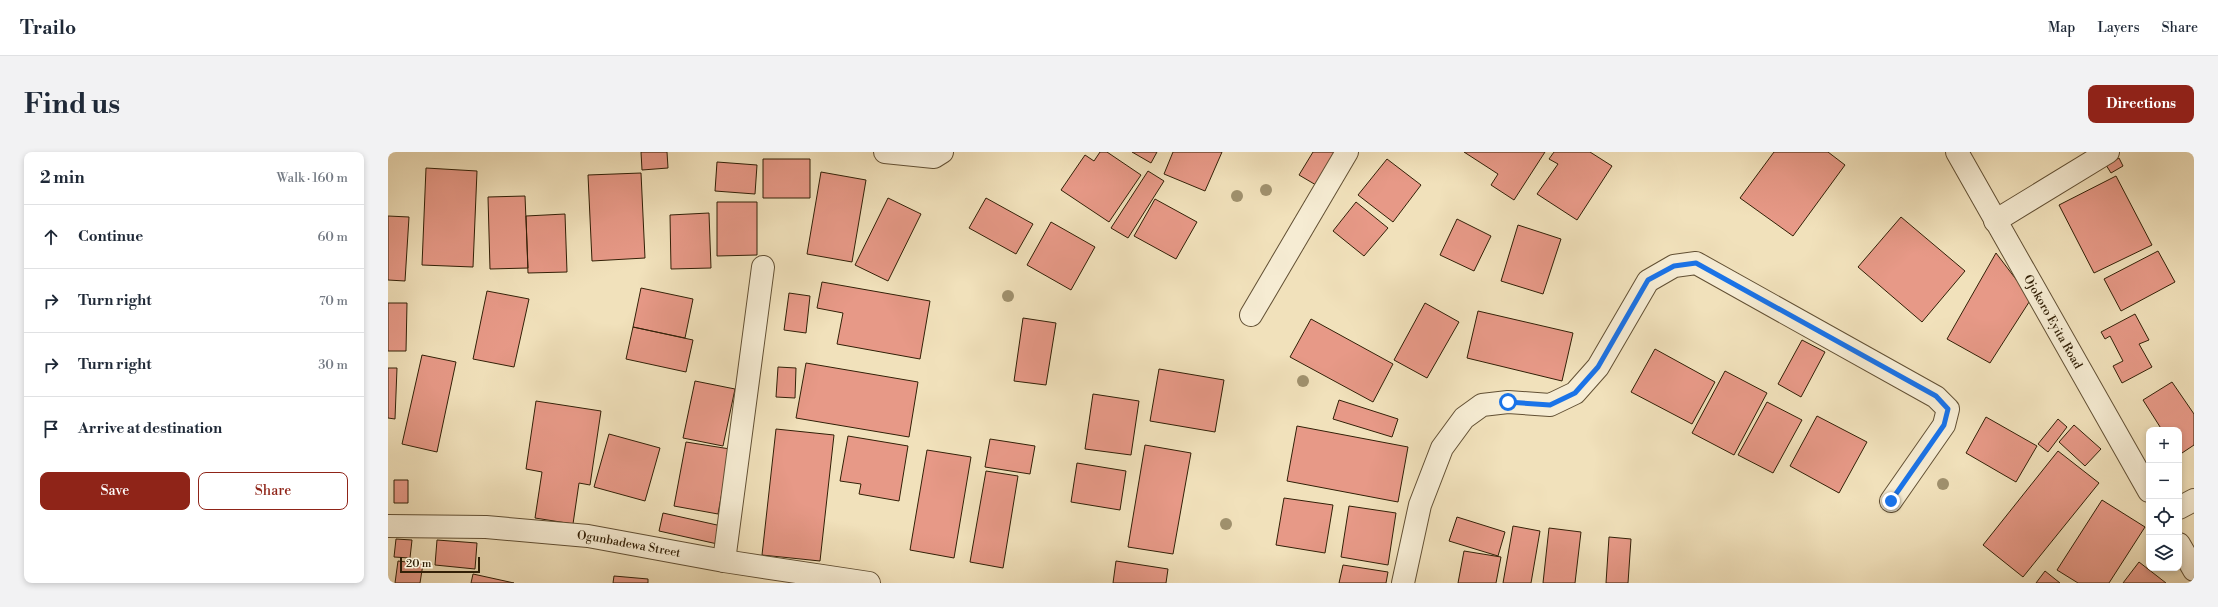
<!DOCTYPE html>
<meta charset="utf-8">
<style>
:root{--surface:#fff;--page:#f2f2f3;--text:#1f2937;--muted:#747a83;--line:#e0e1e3;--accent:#8f2418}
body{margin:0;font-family:"Libre Bodoni",serif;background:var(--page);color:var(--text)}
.controls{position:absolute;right:12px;bottom:12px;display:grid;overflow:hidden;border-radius:8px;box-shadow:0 2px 6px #0003}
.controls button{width:36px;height:36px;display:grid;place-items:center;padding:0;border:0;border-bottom:1px solid var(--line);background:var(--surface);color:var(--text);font:20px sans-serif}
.scale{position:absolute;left:12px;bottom:10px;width:80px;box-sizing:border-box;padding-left:4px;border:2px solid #322007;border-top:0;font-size:11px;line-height:14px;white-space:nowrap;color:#322007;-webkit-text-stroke:3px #f6ecd3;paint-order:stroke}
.stop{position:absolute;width:12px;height:12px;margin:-9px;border:3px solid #1a73e8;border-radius:50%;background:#fff}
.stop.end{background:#1a73e8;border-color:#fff;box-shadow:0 1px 4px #0008}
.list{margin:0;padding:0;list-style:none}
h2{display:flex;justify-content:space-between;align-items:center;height:52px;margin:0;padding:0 16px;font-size:17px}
h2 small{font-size:13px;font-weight:400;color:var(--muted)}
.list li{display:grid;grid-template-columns:26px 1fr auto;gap:12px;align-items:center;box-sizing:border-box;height:64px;padding:0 16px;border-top:1px solid var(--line)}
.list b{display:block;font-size:15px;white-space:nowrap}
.list em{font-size:13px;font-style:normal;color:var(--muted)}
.actions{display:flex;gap:8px;padding:12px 16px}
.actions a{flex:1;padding:9px 0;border:1px solid var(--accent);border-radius:8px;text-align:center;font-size:14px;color:var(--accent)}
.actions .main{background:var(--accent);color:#fff}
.icon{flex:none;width:22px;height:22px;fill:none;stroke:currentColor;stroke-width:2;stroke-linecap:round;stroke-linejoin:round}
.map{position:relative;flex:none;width:1806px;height:431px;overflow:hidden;border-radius:8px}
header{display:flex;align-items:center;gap:24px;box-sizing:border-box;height:56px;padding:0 20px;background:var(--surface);border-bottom:1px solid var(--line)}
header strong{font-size:19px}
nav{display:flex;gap:22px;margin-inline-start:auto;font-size:14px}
.intro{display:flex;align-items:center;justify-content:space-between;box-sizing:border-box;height:96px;padding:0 24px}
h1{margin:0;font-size:28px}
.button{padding:10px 18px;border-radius:8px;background:var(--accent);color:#fff;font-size:14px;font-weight:700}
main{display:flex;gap:24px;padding:0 24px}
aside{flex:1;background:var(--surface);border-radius:8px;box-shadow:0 2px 6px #0003}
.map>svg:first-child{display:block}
.building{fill:#e79987;stroke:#322007}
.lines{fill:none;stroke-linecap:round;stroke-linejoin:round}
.minor-casing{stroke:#625034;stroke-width:24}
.minor{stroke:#f6ecd3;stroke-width:22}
.tree{fill:#a0916e}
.route{stroke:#1a73e8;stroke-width:5}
.labels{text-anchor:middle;stroke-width:3;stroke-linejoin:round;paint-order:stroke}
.street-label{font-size:12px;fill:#322007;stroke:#f6ecd3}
</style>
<header>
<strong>Trailo</strong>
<nav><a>Map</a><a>Layers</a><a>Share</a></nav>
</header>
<div class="intro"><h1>Find us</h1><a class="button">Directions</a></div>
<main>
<aside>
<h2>2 min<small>Walk · 160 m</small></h2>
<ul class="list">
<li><svg class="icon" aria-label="ahead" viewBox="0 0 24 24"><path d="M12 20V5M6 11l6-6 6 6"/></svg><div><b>Continue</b></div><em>60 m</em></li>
<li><svg class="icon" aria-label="right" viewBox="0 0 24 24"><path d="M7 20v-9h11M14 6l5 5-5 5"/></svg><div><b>Turn right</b></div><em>70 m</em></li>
<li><svg class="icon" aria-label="right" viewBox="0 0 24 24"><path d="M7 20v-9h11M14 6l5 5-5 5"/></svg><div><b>Turn right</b></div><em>30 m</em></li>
<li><svg class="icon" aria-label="arrive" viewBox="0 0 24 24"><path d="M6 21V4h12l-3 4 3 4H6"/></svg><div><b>Arrive at destination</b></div></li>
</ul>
<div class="actions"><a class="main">Save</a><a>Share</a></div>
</aside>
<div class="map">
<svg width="1806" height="431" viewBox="0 0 1806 431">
<rect width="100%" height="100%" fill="#f1e1bb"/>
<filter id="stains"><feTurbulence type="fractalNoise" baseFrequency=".005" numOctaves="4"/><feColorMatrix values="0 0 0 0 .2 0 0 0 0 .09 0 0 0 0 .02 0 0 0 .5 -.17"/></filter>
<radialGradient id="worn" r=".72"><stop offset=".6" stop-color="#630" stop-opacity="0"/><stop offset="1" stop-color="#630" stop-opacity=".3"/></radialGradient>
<path class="building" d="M253,0H279L280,16L254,18Z
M712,0H719L753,23L721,70L673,38L697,3L706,9Z
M744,0H769L763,11Z
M785,0H834L817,39L776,22Z
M925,0H948L928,33L911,23Z
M1076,0H1157L1126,48L1103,33L1110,22Z
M1166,0H1202L1224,14L1189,68L1149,42L1170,12L1161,7Z
M1386,0H1440L1457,13L1405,84L1352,46Z
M1731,6L1735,14L1723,21L1718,13Z
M375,7H422V46H375Z
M999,7L1033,33L1005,70L970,43Z
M329,10L369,13L367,42L327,39Z
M38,16L89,19L85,115L34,113Z
M760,19L776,29L740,86L723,76Z
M433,20L478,28L464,110L419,102Z
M253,21L257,106L204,109L200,23Z
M1728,24L1764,93L1706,121L1671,53Z
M137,44L140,116L102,117L100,45Z
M500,46L533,62L500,129L467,113Z
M598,46L645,72L628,102L581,76Z
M767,47L809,70L788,107L746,84Z
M329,50H369V103L329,104Z
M968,50L1000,76L976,104L945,79Z
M321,61L323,116L283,117L282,63Z
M177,62L179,120L140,121L138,64Z
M0,64L21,65L17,129L0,128Z
M1513,65L1577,119L1534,170L1470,115Z
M1069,67L1103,84L1086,119L1052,103Z
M663,70L707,95L683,138L639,113Z
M1130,73L1173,87L1155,142L1113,129Z
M1770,99L1787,130L1733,159L1716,127Z
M1608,101L1643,147L1602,211L1559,187Z
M434,130L542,149L532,207L449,192L455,161L429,156Z
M253,136L305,147L297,186L245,175Z
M99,139L141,147L126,215L85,207Z
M401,141L422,144L418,181L396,178Z
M0,151H19L18,199H0Z
M1037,151L1071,170L1039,226L1006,208Z
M1090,159L1185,181L1174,229L1079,206Z
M1747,162L1761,188L1751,192L1764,215L1734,231L1725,214L1735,209L1722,184L1717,187L1713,180Z
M635,166L668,171L658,233L626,229Z
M923,167L1005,212L985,250L902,205Z
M245,175L305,188L298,220L238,207Z
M1414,188L1437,200L1413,245L1390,232Z
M1267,197L1327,230L1304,272L1243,240Z
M34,203L68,210L49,300L14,292Z
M418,211L530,230L521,285L408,266Z
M390,215L408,216L407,246L388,245Z
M0,216H9L7,267L0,266Z
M771,217L836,228L827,280L762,269Z
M1337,219L1379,241L1346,303L1304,281Z
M307,229L347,237L335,294L295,286Z
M1784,230L1806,262V293L1791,303V278H1774L1755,248Z
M705,242L751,249L743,303L697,297Z
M951,248L1010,267L1004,285L945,267Z
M148,249L213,259L202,333L191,331L185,372L147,366L154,320L138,317Z
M1379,250L1414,268L1385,321L1350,303Z
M1429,264L1479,290L1451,341L1402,314Z
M1598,265L1649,294L1628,330L1578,301Z
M1670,267L1679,275L1660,300L1650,292Z
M1686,273L1713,297L1697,314L1671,290Z
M909,274L1020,295L1010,350L899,329Z
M388,277L446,283L432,409L374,403Z
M221,282L272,296L257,349L206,335Z
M460,284L520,294L511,349L471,342L473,332L452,329Z
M602,287L647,294L642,322L597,315Z
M298,290L342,297L330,362L286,354Z
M757,293L803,301L785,402L740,395Z
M539,298L583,305L566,406L522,398Z
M1670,299L1711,331L1635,425L1595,393Z
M689,311L738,319L732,358L683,350Z
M598,319L630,324L615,416L582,410Z
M6,328H20V351H6Z
M896,346L945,353L937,401L888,393Z
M1714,348L1757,375L1721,431H1690L1669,418Z
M961,354L1008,361L1000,413L953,405Z
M275,361L338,375L334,393L271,379Z
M1069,365L1117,380L1110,404L1061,389Z
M1125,374L1152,379L1143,431H1115Z
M1161,376L1193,380L1187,431H1155Z
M1221,385L1243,387L1240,431H1218Z
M8,387L24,388L22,406L6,405Z
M49,388L89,391L87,417L47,413Z
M1076,399L1113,405L1108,431H1070Z
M10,409L35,412L32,431H7Z
M728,409L780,417L778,431H725Z
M1751,410L1778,431H1735Z
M955,413L1000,420L998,431H951Z
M1657,419L1672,431H1648Z
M85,422L126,431H83Z
M226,424L260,427V431H225Z"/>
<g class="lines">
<defs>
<g id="minor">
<path d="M497,0L546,5L554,0"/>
<path id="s1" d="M1569,0L1761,339"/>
<path d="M1607,69L1720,0"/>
<path d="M863,163L959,0"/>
<path d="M1791,356L1806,348"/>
<path id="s2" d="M0,374L98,375L200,384L336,409L481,431"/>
<path d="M1791,392L1806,418"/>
<path d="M336,409L375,115"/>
<path d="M1015,431L1032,353L1054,296L1076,266L1094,253L1120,250L1162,253L1187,241L1210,215L1260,129L1286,114L1308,111L1548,245L1560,257L1556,273L1503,349"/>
</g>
</defs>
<use href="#minor" class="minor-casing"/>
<use href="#minor" class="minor"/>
</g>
<g class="tree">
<circle cx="878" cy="38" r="6"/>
<circle cx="849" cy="44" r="6"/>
<circle cx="620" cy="144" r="6"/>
<circle cx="915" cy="229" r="6"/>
<circle cx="1555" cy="332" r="6"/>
<circle cx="838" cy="372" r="6"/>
</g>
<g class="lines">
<path class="route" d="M1120,250L1162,253L1187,241L1210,215L1260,128L1286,114L1308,111L1548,244L1560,257L1556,273L1503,349"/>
</g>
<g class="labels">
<g class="street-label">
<text dy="4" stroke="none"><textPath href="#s1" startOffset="195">Ojokoro Eyita Road</textPath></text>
<text dy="4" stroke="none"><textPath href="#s2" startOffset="242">Ogunbadewa Street</textPath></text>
</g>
</g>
<rect width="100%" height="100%" filter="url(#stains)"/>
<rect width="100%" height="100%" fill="url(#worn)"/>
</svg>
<div class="controls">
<button>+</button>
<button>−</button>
<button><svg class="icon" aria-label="locate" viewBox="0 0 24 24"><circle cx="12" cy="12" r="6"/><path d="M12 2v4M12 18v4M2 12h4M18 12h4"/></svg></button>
<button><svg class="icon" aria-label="layers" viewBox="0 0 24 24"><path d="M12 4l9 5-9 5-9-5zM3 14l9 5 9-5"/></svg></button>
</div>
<div class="scale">20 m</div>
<div class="stop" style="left:1120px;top:250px"></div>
<div class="stop end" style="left:1503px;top:349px"></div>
</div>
</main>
